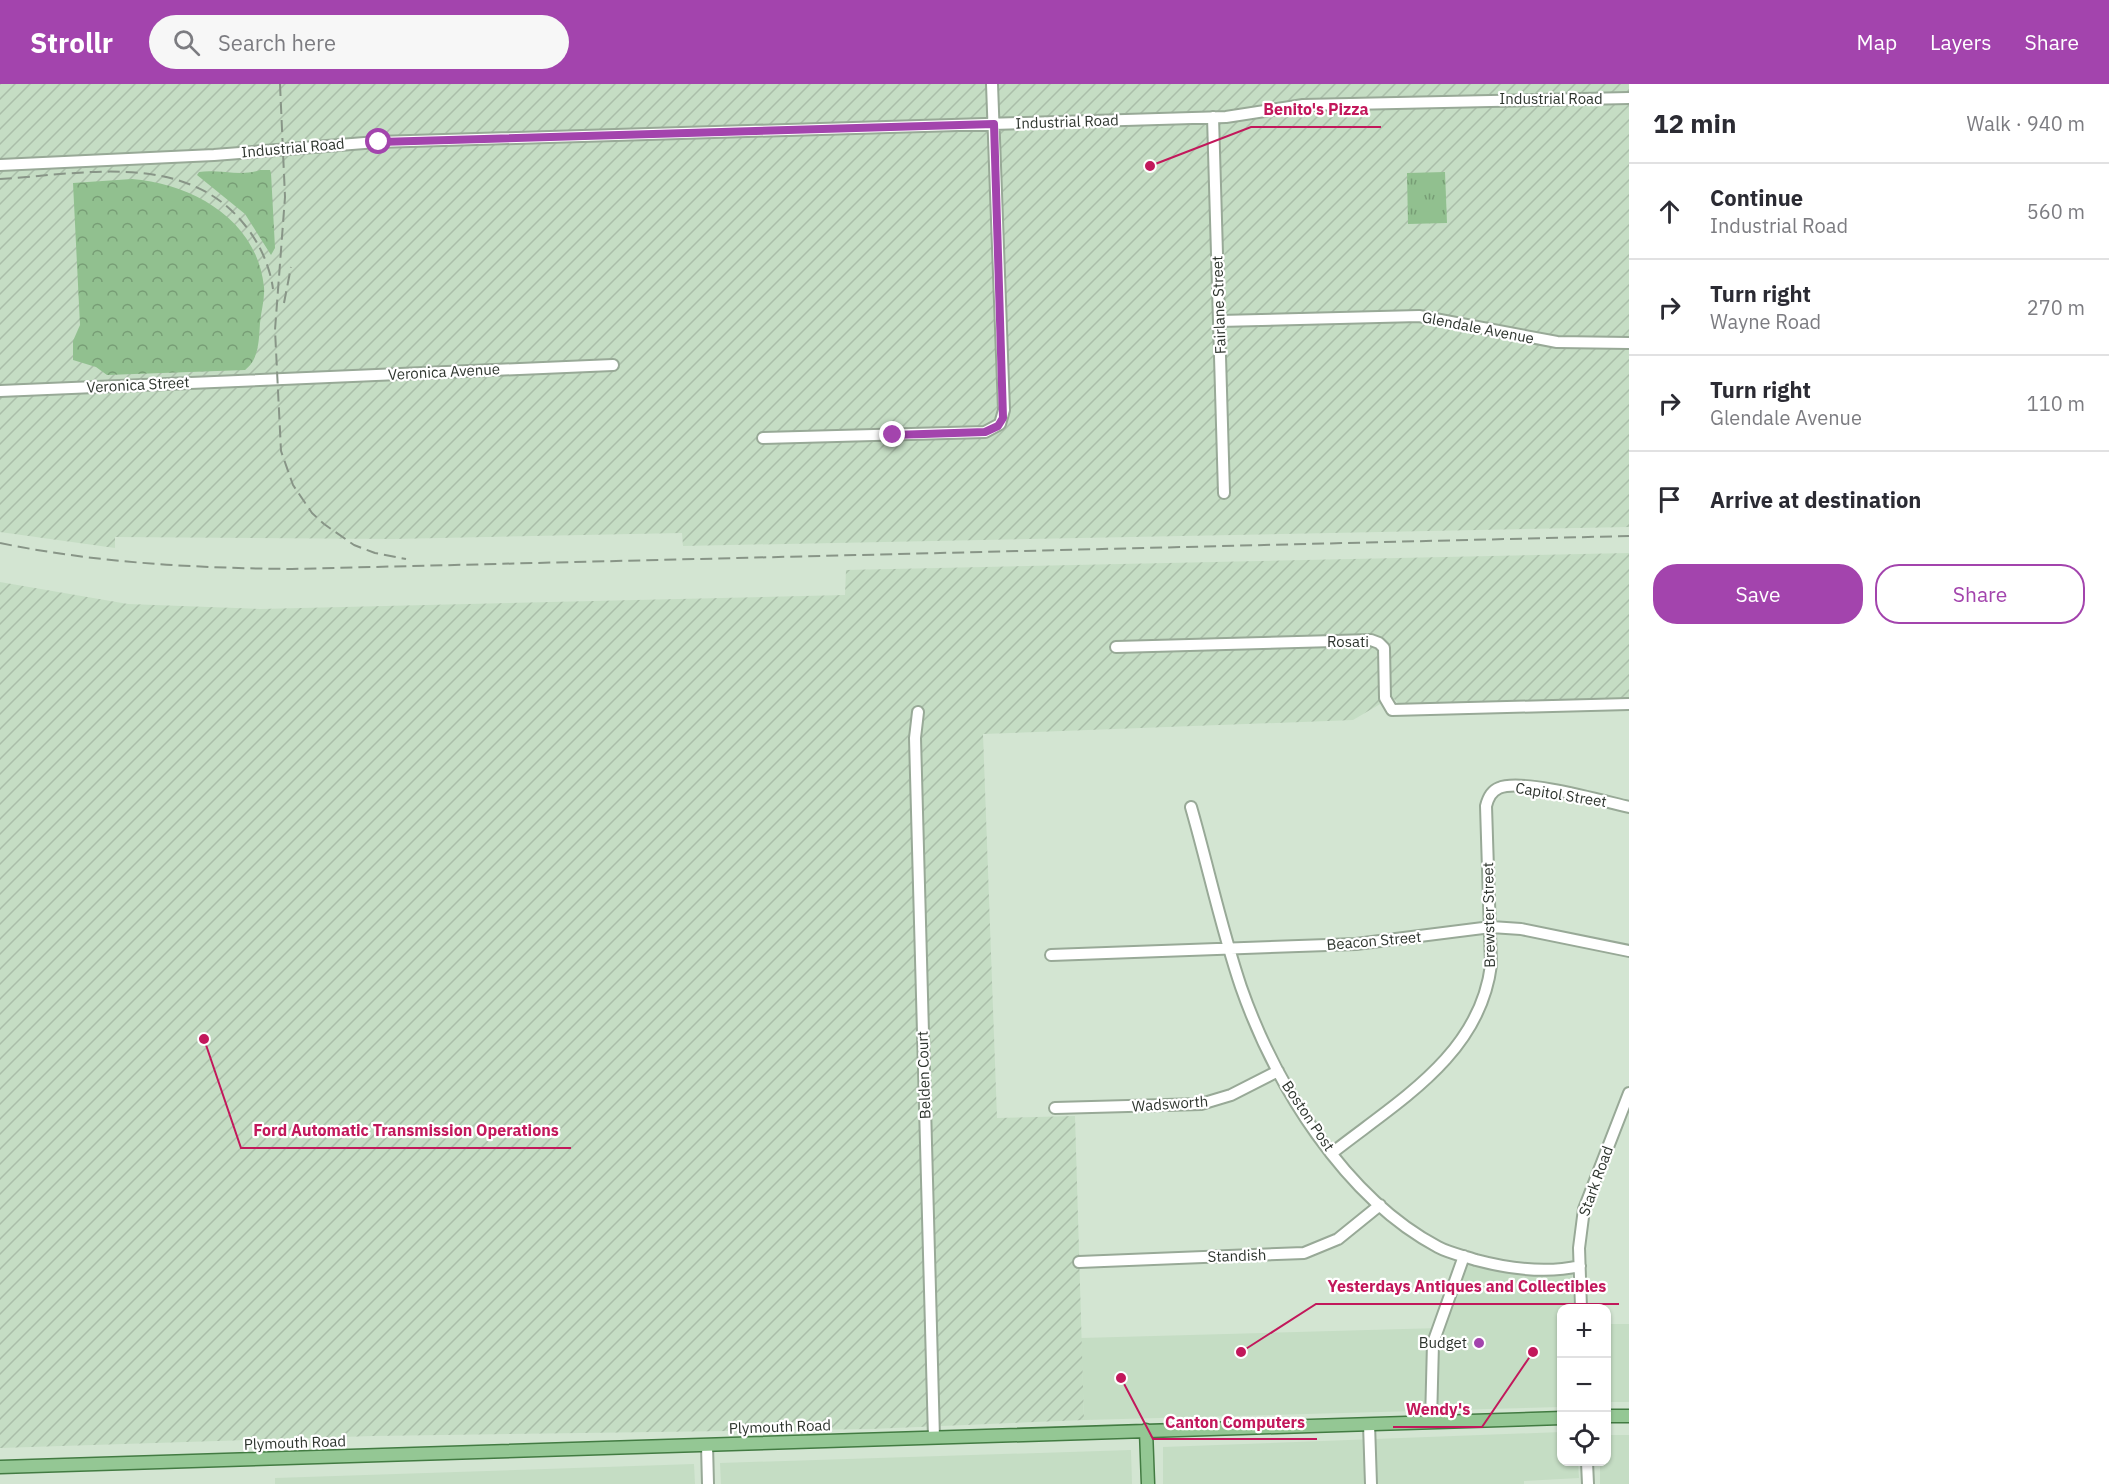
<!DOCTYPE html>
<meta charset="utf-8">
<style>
:root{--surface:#fff;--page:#f7f7f7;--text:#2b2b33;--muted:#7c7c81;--line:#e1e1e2;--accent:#a344ad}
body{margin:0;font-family:"IBM Plex Sans",sans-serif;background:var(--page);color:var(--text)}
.controls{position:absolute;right:18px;bottom:18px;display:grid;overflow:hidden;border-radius:12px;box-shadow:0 2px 4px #0004}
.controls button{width:54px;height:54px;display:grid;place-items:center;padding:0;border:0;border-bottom:2px solid var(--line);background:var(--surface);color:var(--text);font:30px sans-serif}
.stop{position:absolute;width:18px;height:18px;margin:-14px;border:4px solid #a344ad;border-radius:50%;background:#fff}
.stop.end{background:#a344ad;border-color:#fff;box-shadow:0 2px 6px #0008}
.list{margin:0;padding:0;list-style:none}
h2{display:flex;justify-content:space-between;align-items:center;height:78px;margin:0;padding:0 24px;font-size:26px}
h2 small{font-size:20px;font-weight:400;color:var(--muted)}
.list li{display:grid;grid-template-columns:39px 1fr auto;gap:18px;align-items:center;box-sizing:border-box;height:96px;padding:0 24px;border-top:2px solid var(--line)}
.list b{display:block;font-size:22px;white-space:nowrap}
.list p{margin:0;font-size:20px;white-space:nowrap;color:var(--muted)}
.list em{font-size:20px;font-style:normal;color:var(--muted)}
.actions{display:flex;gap:12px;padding:18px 24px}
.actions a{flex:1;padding:14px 0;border:2px solid var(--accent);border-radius:24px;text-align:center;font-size:21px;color:var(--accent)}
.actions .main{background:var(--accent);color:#fff}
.icon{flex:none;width:33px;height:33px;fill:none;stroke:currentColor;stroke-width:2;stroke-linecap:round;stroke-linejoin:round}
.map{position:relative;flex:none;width:1629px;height:1400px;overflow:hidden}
header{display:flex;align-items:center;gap:36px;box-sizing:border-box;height:84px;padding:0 30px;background:var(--accent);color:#fff}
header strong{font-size:28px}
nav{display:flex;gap:33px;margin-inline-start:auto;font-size:21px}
.search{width:420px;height:54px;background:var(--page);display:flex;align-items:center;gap:15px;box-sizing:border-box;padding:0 21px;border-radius:33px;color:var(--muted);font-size:22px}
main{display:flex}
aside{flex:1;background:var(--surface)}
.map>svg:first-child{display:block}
.built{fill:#c5ddc4}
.industrial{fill:url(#industrial-furrows)}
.grass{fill:url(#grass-tufts)}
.forest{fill:url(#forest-crowns)}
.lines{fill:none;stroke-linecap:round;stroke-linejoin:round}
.minor-casing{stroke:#98a997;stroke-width:14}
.major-casing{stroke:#427b42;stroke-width:15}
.minor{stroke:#fff;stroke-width:10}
.major{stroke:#94c794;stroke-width:12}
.rail{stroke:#889587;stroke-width:2;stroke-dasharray:12 6;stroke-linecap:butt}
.route{stroke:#a344ad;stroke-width:8}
.poi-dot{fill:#a344ad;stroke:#fff;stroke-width:2}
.labels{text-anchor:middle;stroke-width:4.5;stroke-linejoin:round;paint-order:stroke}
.street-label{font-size:15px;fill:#2e352e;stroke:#fff}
.poi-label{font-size:15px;fill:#2e352e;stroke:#fff;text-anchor:end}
.leader{fill:none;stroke:#c2185b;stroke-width:2}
.callout-dot{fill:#c2185b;stroke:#fff;stroke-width:2}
.callout-label{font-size:16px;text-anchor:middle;font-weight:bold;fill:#c2185b;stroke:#fff;stroke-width:4.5;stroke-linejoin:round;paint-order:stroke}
</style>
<header>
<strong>Strollr</strong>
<div class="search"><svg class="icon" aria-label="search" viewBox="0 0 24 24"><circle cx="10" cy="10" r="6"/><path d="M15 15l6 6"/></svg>Search here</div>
<nav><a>Map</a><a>Layers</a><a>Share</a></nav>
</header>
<main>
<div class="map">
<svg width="1629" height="1400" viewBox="0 0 1629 1400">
<defs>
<pattern id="industrial-furrows" width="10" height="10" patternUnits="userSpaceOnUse" patternTransform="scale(1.5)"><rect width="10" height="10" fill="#c5ddc4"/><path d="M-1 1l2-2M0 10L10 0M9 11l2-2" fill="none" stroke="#aabea9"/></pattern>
<pattern id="grass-tufts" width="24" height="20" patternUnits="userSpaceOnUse" patternTransform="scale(1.5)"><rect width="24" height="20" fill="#91c08f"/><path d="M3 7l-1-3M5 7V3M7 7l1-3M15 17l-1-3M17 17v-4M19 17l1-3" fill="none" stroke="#779d75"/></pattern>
<pattern id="forest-crowns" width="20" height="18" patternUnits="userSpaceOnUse" patternTransform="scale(1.5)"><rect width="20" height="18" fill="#91c08f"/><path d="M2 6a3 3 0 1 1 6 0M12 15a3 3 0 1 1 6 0" fill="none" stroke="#779d75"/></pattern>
</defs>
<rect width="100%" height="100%" fill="#d3e5d2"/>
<path class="built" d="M1469,1178L1572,1190L1574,1224H1562L1561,1323L1084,1336L1081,1254L1440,1244Z
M1607,1240H1629V1318H1607Z
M1561,1348L1562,1378H1578L1579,1394L1524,1397V1400H1163V1363Z
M1607,1351H1629V1400H1600V1378H1606Z
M1131,1366L1132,1400H721L720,1379Z
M694,1380L695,1400H275V1394Z"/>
<path class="industrial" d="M0,0H1629V443L683,462L682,449L393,455L115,453V464L0,448Z
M1629,469V614L1410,621L1398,619L1392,613L1353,636L983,650L997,1034L1075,1032L1084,1336L871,1345L373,1352L0,1364V498L128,520L260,525L845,511L846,486Z"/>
<path class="grass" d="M1445,88L1447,139L1408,140L1407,89Z"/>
<path class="forest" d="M260,86H270L271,89L275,164L271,171L245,130L197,91L199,88C219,85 242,93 260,86Z
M132,95C192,100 257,135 264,203C265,215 261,227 260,239C259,255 259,276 245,286L107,291L96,283L73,276V257L80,241L73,99Z"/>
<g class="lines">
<defs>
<path id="minor" d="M1213,33L1224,409
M0,81L214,71L377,58L1226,33L1303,21L1629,14
M1219,237L1419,232L1557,258L1629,259
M0,307L613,281
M763,354L985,348L1000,340L1004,326L992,0
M1116,563L1371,556L1379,559L1384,564L1385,614L1392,626L1629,620
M918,628L915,654L934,1354
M1191,723C1208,782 1221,844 1241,903C1275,1000 1344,1113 1438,1163C1449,1169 1464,1172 1476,1176C1510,1185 1545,1190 1580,1182
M1051,871L1356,860L1491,843L1521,845L1629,867
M1055,1024L1201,1020L1231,1011L1278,987
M1332,1069C1398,1017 1480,971 1491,881L1486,722C1488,714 1491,707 1499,704C1521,694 1603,717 1629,723
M1079,1178L1304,1169L1338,1155L1380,1121
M1581,1224L1579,1164L1584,1125L1629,1009
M1431,1338L1433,1259L1464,1172
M1369,1340L1371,1400
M707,1361L708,1400
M1587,1378L1588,1400"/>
<path id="major" d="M1606,1332H1629
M1146,1346L1148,1400
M0,1383L1562,1334"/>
</defs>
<use href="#minor" class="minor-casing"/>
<use href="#major" class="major-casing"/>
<use href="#minor" class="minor"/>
<use href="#major" class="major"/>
<path class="rail" d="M280,0L285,113L275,246L281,367L293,401L312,429L324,440L354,461L375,469L406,475
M0,95C83,90 185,67 244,140C259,158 270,182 273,205
M284,219L291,183
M0,459C97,479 194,484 292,485L1629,452"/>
</g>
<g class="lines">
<path class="route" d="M379,58L994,40L1003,334L998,342L985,348L893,351"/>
</g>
<circle class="poi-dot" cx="1479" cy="1259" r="6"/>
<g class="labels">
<g class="street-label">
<text x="1551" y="20">Industrial Road</text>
<text transform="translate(1067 38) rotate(-2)" y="5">Industrial Road</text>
<text transform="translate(293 64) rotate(-5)" y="5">Industrial Road</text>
<text transform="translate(1219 221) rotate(-92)" y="5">Fairlane Street</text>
<text transform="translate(1478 244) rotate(11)" y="5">Glendale Avenue</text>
<text transform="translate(444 288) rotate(-3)" y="5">Veronica Avenue</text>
<text transform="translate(138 301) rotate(-3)" y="5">Veronica Street</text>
<text x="1348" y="563">Rosati</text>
<text transform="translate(1561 711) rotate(9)" y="5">Capitol Street</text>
<text transform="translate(1489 831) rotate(-91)" y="5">Brewster Street</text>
<text transform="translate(1374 857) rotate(-5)" y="5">Beacon Street</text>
<text transform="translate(924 991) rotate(-92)" y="5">Belden Court</text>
<text transform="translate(1170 1020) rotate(-4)" y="5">Wadsworth</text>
<text transform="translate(1308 1032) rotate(56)" y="5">Boston Post</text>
<text transform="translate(1596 1097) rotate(-70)" y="5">Stark Road</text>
<text transform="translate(1237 1172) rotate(-2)" y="5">Standish</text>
<text transform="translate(780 1343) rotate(-2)" y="5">Plymouth Road</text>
<text transform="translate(295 1359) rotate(-2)" y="5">Plymouth Road</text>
</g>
<g class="poi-label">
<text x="1467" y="1264">Budget</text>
</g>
</g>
<path class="leader" d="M1150 82L1251 43H1381M204 955L241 1064H571M1241 1268L1316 1220H1619M1533 1268L1482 1343H1393M1121 1294L1153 1355H1317"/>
<g class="callout-dot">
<circle cx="1150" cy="82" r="6"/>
<circle cx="204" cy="955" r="6"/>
<circle cx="1241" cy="1268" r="6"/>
<circle cx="1533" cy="1268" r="6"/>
<circle cx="1121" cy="1294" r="6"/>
</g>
<g class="callout-label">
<text x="1316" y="31">Benito's Pizza</text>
<text x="406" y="1052">Ford Automatic Transmission Operations</text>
<text x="1467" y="1208">Yesterdays Antiques and Collectibles</text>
<text x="1438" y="1331">Wendy's</text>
<text x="1235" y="1344">Canton Computers</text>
</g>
</svg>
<div class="controls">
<button>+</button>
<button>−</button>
<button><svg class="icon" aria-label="locate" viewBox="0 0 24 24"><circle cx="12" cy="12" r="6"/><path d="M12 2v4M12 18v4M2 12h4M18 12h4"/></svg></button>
</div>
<div class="stop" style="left:379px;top:58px"></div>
<div class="stop end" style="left:893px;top:351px"></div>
</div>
<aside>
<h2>12 min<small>Walk · 940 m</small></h2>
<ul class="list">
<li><svg class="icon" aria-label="ahead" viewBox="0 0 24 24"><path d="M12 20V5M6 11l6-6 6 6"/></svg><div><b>Continue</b><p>Industrial Road</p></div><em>560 m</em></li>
<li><svg class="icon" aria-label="right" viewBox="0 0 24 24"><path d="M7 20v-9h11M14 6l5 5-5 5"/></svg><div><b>Turn right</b><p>Wayne Road</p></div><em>270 m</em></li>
<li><svg class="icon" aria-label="right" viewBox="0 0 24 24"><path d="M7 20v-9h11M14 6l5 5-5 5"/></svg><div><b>Turn right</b><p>Glendale Avenue</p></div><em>110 m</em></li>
<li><svg class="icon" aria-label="arrive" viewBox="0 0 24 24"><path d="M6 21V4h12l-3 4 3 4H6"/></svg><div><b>Arrive at destination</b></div></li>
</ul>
<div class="actions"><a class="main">Save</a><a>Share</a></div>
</aside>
</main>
